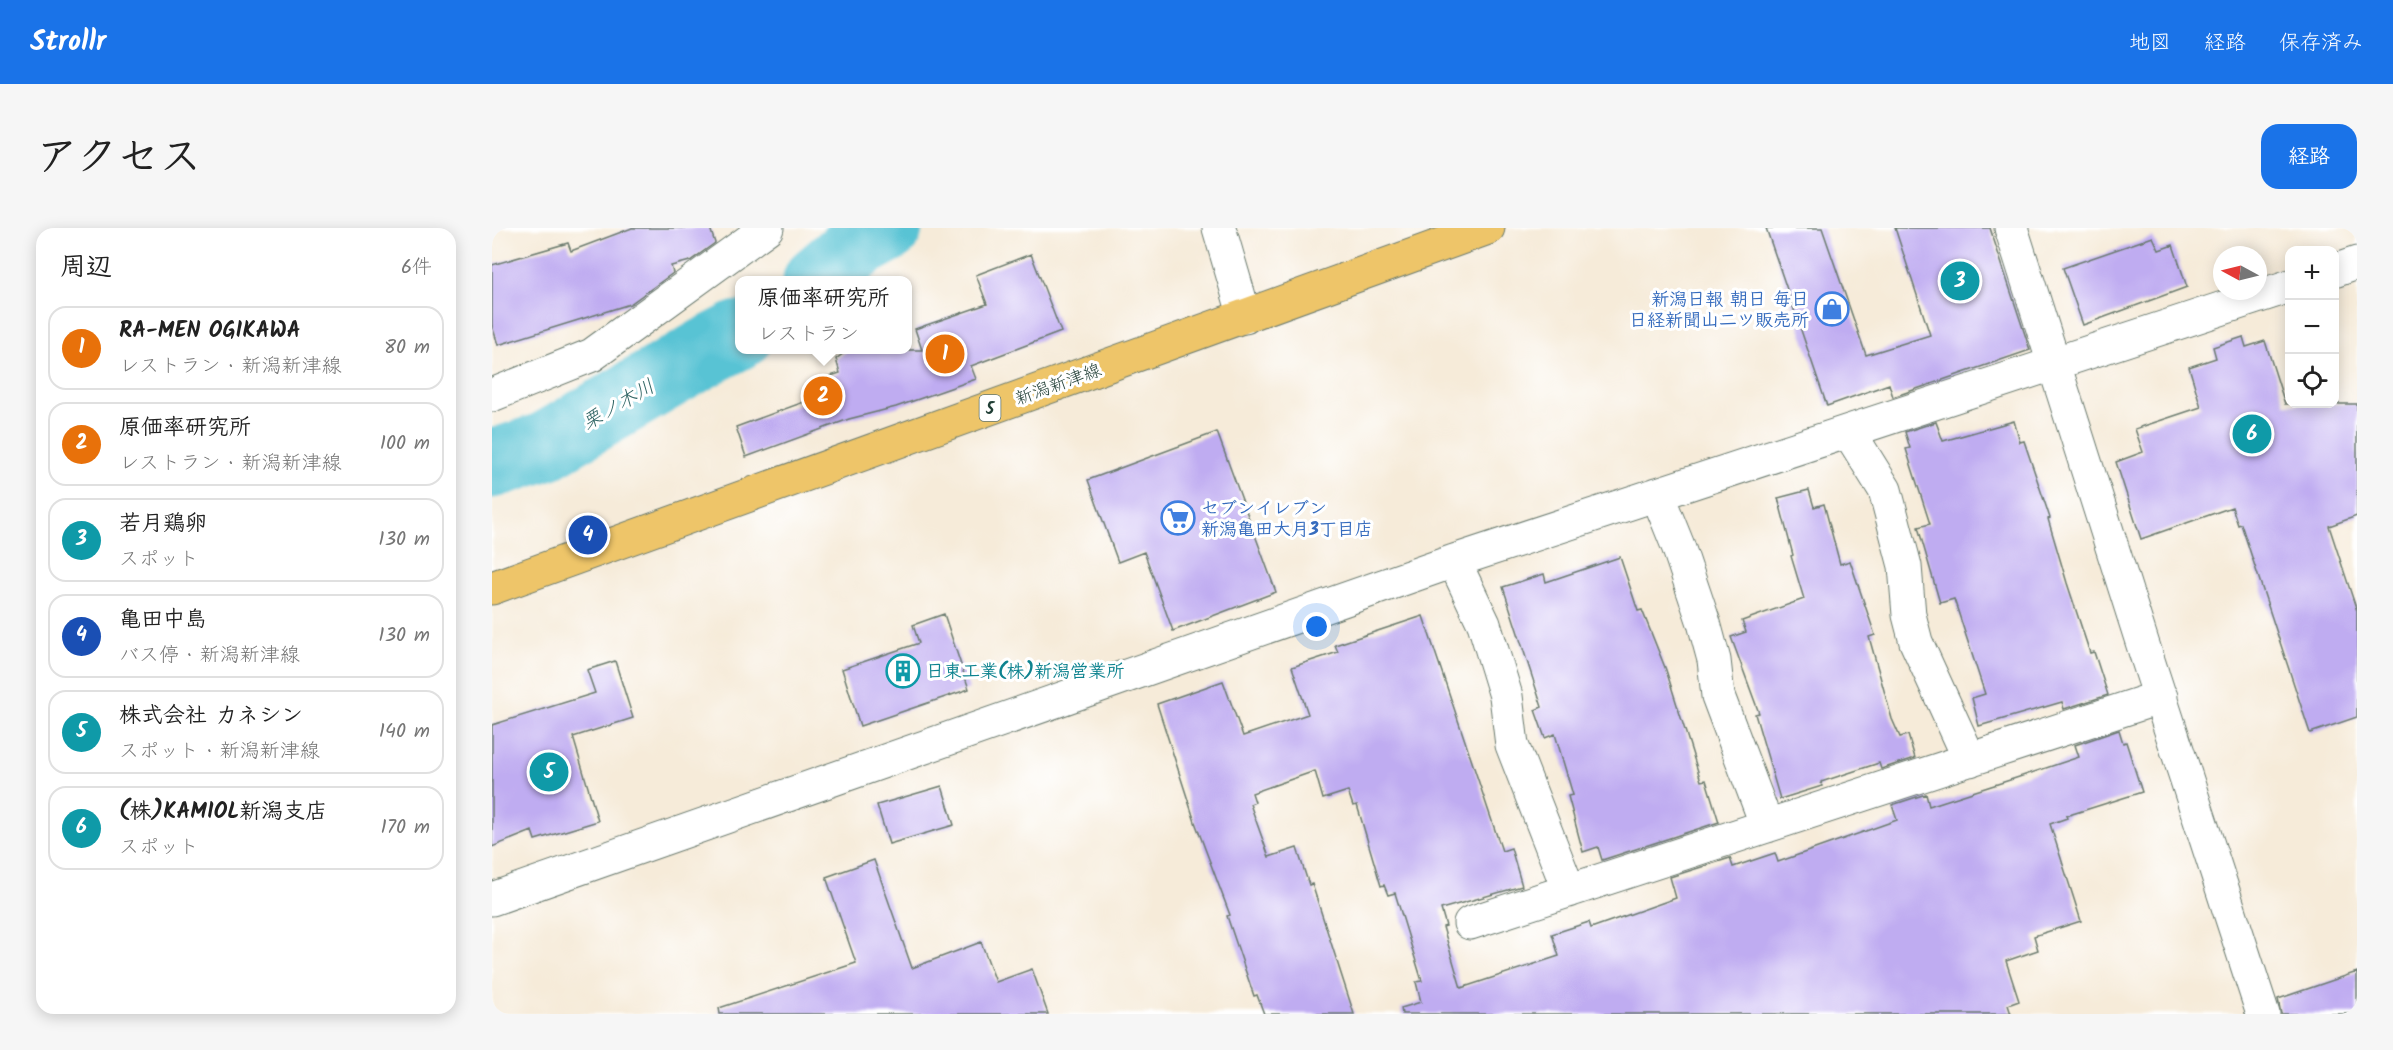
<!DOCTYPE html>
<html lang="ja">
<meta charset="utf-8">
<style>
:root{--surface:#fff;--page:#f6f6f6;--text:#222;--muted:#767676;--line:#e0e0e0;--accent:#1a73e8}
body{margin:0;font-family:Kalam,"Klee One",sans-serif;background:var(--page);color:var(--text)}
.controls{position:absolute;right:18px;top:18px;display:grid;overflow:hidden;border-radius:12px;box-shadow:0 3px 15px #0003}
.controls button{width:54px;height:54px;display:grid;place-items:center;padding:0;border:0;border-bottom:2px solid var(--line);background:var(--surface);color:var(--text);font:30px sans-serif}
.compass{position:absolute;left:1721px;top:18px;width:54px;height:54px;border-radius:50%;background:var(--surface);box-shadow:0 3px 15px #0003;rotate:277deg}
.you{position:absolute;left:825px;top:399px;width:21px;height:21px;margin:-15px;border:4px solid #fff;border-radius:50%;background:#1a73e8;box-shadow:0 0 0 9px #1a73e833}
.badge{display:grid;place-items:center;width:39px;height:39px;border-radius:50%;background:var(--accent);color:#fff;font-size:20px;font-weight:700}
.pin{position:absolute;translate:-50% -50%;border:3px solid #fff;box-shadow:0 2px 6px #0006}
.popup{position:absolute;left:243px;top:48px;width:177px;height:78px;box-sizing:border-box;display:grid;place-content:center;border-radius:12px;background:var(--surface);filter:drop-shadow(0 2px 4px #0005);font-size:20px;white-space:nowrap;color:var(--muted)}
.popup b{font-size:22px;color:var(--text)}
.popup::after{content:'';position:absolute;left:50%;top:100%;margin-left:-12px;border:12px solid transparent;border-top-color:var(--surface)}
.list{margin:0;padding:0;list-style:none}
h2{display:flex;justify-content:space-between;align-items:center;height:78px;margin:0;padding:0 24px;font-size:26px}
h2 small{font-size:20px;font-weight:400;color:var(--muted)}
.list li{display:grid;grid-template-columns:39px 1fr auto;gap:18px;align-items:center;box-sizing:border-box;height:84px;margin:0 12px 12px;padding:0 12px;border:2px solid var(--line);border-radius:18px}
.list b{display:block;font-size:22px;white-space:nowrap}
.list p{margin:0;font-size:20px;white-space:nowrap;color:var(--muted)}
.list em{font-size:20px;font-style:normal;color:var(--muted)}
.icon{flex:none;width:33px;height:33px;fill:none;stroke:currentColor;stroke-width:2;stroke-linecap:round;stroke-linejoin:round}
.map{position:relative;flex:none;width:1865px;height:786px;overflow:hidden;border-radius:18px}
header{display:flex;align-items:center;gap:36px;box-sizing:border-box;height:84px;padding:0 30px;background:var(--accent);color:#fff}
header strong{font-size:28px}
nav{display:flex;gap:33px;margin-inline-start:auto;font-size:21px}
.intro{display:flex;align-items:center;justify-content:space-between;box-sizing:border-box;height:144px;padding:0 36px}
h1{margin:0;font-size:42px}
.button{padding:15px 27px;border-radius:18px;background:var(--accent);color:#fff;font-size:21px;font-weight:700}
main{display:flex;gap:36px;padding:0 36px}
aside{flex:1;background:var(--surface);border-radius:18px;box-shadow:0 3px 15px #0003}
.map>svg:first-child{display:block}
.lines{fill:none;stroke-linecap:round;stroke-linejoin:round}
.river{stroke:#59c3d4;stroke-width:69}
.building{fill:#bfacf1}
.street-casing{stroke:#6a7a6e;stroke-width:35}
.primary-casing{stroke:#6a7a6e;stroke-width:35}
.street{stroke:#fff;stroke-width:33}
.primary{stroke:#eec569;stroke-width:33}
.labels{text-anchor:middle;stroke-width:6;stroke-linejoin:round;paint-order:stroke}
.shield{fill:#fff;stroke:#627771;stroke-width:1.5}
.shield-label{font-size:16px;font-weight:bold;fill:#1f3d34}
.shop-label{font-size:18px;font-weight:bold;fill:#366cbe;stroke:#fff;text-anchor:end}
.street-label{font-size:18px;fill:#1f3d34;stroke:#fff}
.culture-label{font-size:18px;font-weight:bold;fill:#0d838f;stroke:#fff;text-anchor:start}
.water-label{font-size:20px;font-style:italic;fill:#306564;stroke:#fff}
</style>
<header>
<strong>Strollr</strong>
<nav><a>地図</a><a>経路</a><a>保存済み</a></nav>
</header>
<div class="intro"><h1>アクセス</h1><a class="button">経路</a></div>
<main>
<aside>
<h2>周辺<small>6件</small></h2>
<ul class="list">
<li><span class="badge" style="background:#e8710a">1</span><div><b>RA-MEN OGIKAWA</b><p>レストラン · 新潟新津線</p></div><em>80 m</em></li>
<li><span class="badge" style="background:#e8710a">2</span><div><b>原価率研究所</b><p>レストラン · 新潟新津線</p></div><em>100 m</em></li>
<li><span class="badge" style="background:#0f9aa8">3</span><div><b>若月鶏卵</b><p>スポット</p></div><em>130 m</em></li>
<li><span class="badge" style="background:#1a4fb4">4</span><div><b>亀田中島</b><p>バス停 · 新潟新津線</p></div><em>130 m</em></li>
<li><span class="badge" style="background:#0f9aa8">5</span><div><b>株式会社 カネシン</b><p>スポット · 新潟新津線</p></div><em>140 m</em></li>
<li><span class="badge" style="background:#0f9aa8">6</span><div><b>(株)KAMIOL新潟支店</b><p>スポット</p></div><em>170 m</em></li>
</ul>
</aside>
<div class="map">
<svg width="1865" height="786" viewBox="0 0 1865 786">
<rect width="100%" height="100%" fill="#fff"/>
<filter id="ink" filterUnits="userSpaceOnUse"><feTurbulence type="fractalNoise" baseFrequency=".0167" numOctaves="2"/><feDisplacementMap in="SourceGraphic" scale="12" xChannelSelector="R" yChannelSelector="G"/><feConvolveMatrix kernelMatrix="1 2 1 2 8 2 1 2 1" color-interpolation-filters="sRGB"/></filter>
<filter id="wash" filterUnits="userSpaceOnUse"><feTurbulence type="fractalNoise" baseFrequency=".008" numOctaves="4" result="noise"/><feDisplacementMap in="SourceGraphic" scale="24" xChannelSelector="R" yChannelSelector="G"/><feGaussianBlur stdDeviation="1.35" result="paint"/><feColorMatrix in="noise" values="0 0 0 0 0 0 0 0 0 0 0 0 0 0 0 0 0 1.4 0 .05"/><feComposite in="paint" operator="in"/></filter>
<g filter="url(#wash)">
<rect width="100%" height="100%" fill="#f6ebd9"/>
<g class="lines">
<path class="river" d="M325,52L367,16L396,0
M0,236L54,218L216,123L247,107"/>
</g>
<g id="blocks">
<path class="building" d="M140,0H218L223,15L198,33L179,38L181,45L138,76L6,117L0,97V37L76,15L79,23Z
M1274,0H1330L1374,127L1438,107L1403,0H1498L1538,122L1401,169L1397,156L1335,178Z
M1661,9L1667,22L1681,17L1695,59L1591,97L1571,40Z
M539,26L569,104L479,138L484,151L404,179L357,191L254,229L244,199L328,168L323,153L348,145L344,131L356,122H430L423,101L495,76L484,47Z
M1751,109L1754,119L1773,113L1793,176H1865V288L1837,298L1865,383V489L1818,505L1749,296L1746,297L1740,279L1649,311L1624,234L1651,224L1643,201L1709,179L1697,139L1724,130L1721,119Z
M1522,193L1528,214L1532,213L1558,290L1556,291L1575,355L1598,425L1602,424L1616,467L1572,481L1570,474L1487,498L1480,470L1493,466L1462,371L1448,375L1426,299L1438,296L1414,221L1418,220L1413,204L1444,194L1451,213Z
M725,204L784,364L681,403L652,324L626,334L596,252Z
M1317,262L1322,279L1332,276L1348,336L1358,333L1383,407L1377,409L1400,491L1408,509L1416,507L1423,530L1389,541L1387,535L1329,554L1330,558L1288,571L1263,486L1267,485L1239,409L1254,404L1250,393L1312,371L1299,328L1301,327L1286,270Z
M1128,329L1146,383L1150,382L1174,442L1209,553L1214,552L1227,594L1110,632L1106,619L1091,624L1076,568L1081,567L1063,506L1053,510L1043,482L1050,479L1011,359L1052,346L1054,354Z
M452,386L477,461L368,498L350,441L427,415L421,397Z
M931,388L1010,623L1019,620L1030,658L949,681L954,698L951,699L969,760L1067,728L1060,706L1097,694L1099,700L1184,670L1178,649L1238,630L1241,639L1283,625L1286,634L1405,592L1400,577L1434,566L1437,578L1521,551L1587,529L1583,517L1627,502L1631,515L1634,514L1650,564L1574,588L1575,590L1558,596L1589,693L1542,708L1546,722L1514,733L1527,773L1516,777L1519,786H910L909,780L929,774L924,754L930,753L903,665L896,667L892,657L889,658L865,577L861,578L856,563L831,571L823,543L760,565L763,574L758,576L777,629L805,620L817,657L820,656L862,786H772L765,767L762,768L735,688L738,687L703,594L665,476L731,453L751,508L816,486L800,439L846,424L843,417Z
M123,433L141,490L81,509L106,593L43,612L40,603L0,619V497L103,465L95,442Z
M450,558L462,597L397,616L385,577Z
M382,632L420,740L489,714L504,754L540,741L556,786H228L227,780L364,735L334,649Z
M1865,744V786H1789L1786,771Z"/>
</g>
</g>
<g filter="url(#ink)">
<use href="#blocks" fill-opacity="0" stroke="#6a7a6e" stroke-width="1.5"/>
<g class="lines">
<defs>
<path id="street" d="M727,0L753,89
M1519,0L1651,417L1771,786
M1842,43L1865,35
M0,167L100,127L275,0
M1357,204L1393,262L1413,338L1417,387L1424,414L1478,532
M1165,266L1186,318L1212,395L1222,432L1226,468L1275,598
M962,333L992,396L1014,468L1020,517L1077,663
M0,671L962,333L1798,58
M978,695L1669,469"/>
<path id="primary" d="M0,360L996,0"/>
</defs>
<use href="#street" class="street-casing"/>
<use href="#primary" class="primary-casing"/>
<use href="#street" class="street"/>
<use href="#primary" class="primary"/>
</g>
</g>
<defs>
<symbol id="shop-ring" viewBox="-11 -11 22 22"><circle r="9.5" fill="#fff" stroke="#3f7fe0" stroke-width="1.5"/><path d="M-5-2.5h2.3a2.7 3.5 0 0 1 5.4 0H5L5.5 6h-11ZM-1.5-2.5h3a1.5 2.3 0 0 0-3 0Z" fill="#3f7fe0"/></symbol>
<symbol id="supermarket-ring" viewBox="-11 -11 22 22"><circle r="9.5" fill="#fff" stroke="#3f7fe0" stroke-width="1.5"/><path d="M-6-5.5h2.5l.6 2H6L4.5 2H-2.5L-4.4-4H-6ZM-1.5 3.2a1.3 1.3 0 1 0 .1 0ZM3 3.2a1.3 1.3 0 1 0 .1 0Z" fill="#3f7fe0"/></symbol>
<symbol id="building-ring" viewBox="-11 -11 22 22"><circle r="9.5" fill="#fff" stroke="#0f9aa8" stroke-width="1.5"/><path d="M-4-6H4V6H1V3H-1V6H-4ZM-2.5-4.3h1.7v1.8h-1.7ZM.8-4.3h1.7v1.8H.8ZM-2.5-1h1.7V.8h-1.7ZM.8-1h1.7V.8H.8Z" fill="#0f9aa8"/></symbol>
</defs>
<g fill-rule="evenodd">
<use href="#shop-ring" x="1321" y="62" width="38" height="38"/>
<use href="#supermarket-ring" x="667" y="271" width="38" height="38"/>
<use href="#building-ring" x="392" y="424" width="38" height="38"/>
</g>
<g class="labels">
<rect class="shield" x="487.5" y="167" width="21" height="26" rx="4.5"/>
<g class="shield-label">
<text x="498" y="186">5</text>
</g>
<g class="shop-label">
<text x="1317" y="77">新潟日報 朝日 毎日<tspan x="1317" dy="21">日経新聞山二ツ販売所</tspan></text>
<text x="709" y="286" text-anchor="start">セブンイレブン<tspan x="709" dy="21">新潟亀田大月3丁目店</tspan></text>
</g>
<g class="street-label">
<text transform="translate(566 156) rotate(-20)" y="6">新潟新津線</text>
</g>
<g class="culture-label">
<text x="434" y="449">日東工業(株)新潟営業所</text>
</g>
<g class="water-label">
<text transform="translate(126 176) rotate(-30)" y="7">栗ノ木川</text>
</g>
</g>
</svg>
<div class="controls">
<button>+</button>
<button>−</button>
<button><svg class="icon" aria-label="locate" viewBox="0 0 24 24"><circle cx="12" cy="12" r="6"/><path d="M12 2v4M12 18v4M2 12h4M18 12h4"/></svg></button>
</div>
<svg class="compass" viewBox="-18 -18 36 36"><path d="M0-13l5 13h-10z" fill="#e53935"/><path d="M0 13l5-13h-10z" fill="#767676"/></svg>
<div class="you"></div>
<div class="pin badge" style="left:453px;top:126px;background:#e8710a">1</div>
<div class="pin badge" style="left:331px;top:168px;background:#e8710a">2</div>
<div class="popup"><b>原価率研究所</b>レストラン</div>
<div class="pin badge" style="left:1468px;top:53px;background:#0f9aa8">3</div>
<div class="pin badge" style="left:96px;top:307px;background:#1a4fb4">4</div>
<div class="pin badge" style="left:57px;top:544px;background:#0f9aa8">5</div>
<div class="pin badge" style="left:1760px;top:206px;background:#0f9aa8">6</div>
</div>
</main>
